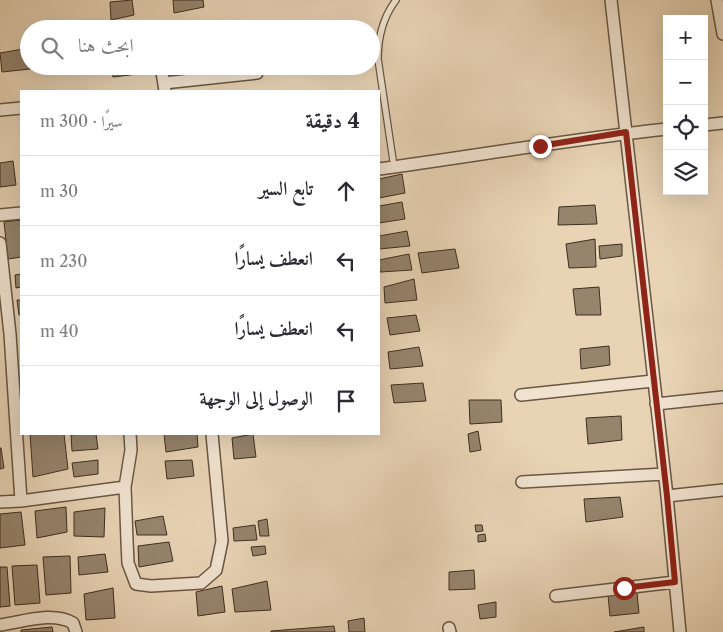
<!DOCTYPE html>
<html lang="ar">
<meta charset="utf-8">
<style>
:root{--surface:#fff;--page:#f7f7f7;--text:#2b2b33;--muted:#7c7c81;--line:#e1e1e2}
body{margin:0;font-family:"Libre Caslon Text",Amiri,serif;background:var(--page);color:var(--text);direction:rtl}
.controls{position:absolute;right:15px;top:15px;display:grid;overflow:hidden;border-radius:0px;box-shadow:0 5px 20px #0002}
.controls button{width:45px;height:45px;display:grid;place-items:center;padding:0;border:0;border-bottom:1px solid var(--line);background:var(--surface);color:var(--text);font:25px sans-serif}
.stop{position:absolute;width:15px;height:15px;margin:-11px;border:4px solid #8f2418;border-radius:50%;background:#fff}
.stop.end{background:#8f2418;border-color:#fff;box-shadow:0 1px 5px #0008}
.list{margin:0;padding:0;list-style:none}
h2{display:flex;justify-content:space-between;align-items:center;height:65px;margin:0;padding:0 20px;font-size:21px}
h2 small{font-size:16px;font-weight:400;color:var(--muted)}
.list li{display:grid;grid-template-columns:32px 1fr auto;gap:15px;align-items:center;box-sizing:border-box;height:70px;padding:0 20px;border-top:1px solid var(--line)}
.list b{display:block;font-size:19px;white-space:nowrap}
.list em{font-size:16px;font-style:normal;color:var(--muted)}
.icon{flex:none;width:28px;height:28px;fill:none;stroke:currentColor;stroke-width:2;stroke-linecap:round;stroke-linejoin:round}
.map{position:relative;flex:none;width:723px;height:632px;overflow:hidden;direction:ltr}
.search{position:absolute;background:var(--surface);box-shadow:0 5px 20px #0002;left:20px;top:20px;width:360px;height:55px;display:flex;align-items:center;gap:12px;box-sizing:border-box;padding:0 18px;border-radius:28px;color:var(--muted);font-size:19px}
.panel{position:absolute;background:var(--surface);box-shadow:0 5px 20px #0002;left:20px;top:90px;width:360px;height:345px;border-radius:0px;direction:rtl}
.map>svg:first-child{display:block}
.building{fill:#96846d;stroke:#3e2f1f}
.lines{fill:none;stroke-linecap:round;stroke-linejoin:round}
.service-casing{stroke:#685844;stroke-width:8}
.minor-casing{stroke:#685844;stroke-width:14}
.service{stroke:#f0e2cf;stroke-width:5.5}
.minor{stroke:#f0e2cf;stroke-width:11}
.route{stroke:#8f2418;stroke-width:6}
</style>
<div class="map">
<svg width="723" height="632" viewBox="0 0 723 632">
<rect width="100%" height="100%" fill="#e8d3b5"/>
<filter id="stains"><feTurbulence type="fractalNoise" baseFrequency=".004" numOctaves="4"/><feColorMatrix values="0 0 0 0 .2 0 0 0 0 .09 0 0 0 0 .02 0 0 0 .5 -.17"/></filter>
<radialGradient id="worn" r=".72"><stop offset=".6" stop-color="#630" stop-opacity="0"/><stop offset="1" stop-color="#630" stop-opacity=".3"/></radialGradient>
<path class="building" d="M132,0L134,15L111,20L110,2Z
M173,0H203L204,7L174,13Z
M207,23V29H176V26Z
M29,48V66L30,69L2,72L0,53Z
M112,66H137L138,74L113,77Z
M13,161L16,185L0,187V163Z
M402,174L405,193L379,198V179Z
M402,202L405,219L379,223V206Z
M595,205L597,224L558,225L559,207Z
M21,220V257L8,259L4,222Z
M407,231L410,246L379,249V236Z
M595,239L596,267L569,268L566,244Z
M622,244V256L600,259L599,246Z
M455,249L459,268L422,273L418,253Z
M409,254L412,270L380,272L379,260Z
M21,274V287L16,288L15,275Z
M414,279L417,300L385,303L384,287Z
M599,287L601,315H576L573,289Z
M17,300H21V315H19Z
M416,315L420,331L390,335L387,318Z
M609,346L610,365L581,369L580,349Z
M419,347L423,366L390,369L388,352Z
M423,383L426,401L394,403L391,385Z
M469,400H501L502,422L470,424Z
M621,416L622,440L588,444L586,418Z
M478,431L481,450L470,452L468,434Z
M30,434H64L68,469L33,477Z
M82,434H96L98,449L72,451L71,435Z
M164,434H197L198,447L166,452Z
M253,434L256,457L234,459L232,438Z
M0,448H1L4,468L0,469Z
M98,460V474L74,477L72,463Z
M192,460L194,476L167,479L165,461Z
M620,497L623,517L586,522L584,499Z
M66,507L67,532L37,538L35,511Z
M105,508L104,537L74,536V512Z
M21,512L25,545L0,548V514Z
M163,516L167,535H137L135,521Z
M267,519L269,536H260L258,521Z
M255,525L257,540L234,541L233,528Z
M475,525H482L483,531L476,532Z
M485,534L486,541L478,542V535Z
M169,542L173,561L139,567L138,546Z
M265,546L266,554L253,556L251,547Z
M105,554L108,572L79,575L78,557Z
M70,556L71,593L46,595L43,557Z
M37,565L40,603L15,605L12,566Z
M0,567H7L10,606L0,607Z
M474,570L475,589L449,590V572Z
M267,581L271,610L235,612L232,589Z
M222,586L225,612L198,616L196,592Z
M113,588L115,618L86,620L84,594Z
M637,593L639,613L610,616L608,595Z
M496,602V617L480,619L478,605Z
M364,618L365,632H349L348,621Z
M334,626L335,632H271V631Z
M52,627L53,632H21V630Z
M644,627V632H614Z"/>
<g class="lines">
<defs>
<path id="service" d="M394,167L378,59C378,38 383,17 396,0"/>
<path id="minor" d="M611,0L667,496L680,632
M717,0L723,34
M161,66L165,91
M164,83L257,73
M0,110L21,108
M704,125L723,123
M379,169C475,156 571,139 667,129
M0,215L21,213
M0,243L10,334L21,501L0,502
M521,395L653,381
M656,404L723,397
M130,434L131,450L125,487L127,541L128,563L136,584L151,586L201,583L216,570L222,541L212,434
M522,482L664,474
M667,496L723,490
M21,501L125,487
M556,596L675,582
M0,625C23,622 52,611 73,623L76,632
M449,628L450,632"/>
</defs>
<use href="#service" class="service-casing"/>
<use href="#minor" class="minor-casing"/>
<use href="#service" class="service"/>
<use href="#minor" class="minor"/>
</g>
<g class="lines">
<path class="route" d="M540,146L626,132L667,496L675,582L624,588"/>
</g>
<rect width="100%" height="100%" filter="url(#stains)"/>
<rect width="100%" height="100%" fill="url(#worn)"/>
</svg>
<div class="controls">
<button>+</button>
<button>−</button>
<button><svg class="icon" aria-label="locate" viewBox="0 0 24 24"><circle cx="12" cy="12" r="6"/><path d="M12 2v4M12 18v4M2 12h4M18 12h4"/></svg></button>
<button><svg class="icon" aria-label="layers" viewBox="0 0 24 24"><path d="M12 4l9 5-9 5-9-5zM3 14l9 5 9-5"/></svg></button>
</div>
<div class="stop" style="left:624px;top:588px"></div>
<div class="stop end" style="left:540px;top:146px"></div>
<div class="search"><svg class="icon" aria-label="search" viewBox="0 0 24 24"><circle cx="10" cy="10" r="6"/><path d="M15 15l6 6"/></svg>ابحث هنا</div>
<section class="panel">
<h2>4 دقيقة<small>سيرًا · 300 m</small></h2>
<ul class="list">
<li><svg class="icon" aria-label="ahead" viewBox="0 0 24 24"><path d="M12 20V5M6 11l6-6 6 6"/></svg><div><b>تابع السير</b></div><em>30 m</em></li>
<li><svg class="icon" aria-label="left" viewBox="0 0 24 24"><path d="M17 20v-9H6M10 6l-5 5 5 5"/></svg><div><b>انعطف يسارًا</b></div><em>230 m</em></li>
<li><svg class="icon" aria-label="left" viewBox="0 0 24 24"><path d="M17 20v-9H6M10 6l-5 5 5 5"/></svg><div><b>انعطف يسارًا</b></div><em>40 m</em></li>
<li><svg class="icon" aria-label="arrive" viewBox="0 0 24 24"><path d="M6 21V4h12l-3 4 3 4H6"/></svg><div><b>الوصول إلى الوجهة</b></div></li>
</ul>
</section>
</div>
